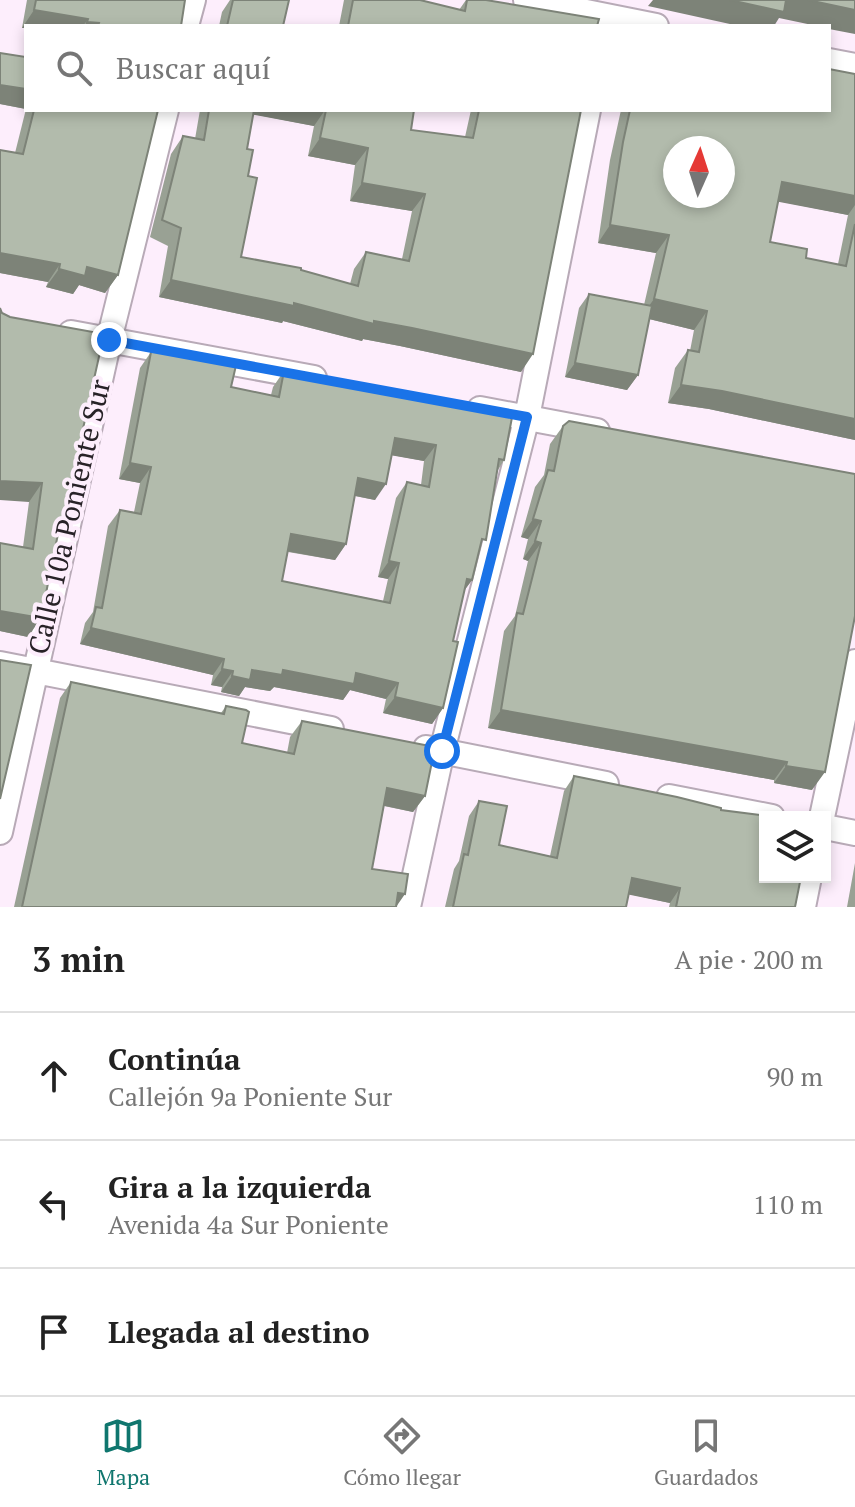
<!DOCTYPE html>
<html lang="es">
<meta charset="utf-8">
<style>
:root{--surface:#fff;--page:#f2f2f2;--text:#222;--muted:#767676;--line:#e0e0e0;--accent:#0f766e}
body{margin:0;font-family:"PT Serif",serif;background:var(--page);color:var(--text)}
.controls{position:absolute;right:24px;bottom:24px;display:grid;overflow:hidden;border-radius:0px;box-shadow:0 4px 12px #0003}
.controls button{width:72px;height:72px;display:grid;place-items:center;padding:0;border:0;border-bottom:2px solid var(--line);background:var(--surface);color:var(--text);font:40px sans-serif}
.compass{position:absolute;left:663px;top:136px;width:72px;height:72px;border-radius:50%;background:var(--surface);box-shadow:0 4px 12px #0003;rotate:3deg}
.stop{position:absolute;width:24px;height:24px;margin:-18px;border:6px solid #1a73e8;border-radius:50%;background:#fff}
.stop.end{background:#1a73e8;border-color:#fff;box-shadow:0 2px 8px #0008}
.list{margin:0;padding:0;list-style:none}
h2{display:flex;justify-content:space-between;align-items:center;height:104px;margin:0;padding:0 32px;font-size:34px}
h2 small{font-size:26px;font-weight:400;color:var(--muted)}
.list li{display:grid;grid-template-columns:52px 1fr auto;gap:24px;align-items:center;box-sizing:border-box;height:128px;padding:0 32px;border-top:2px solid var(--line)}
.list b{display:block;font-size:30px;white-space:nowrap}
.list p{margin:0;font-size:26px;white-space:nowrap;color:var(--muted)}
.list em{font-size:26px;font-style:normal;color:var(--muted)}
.icon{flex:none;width:44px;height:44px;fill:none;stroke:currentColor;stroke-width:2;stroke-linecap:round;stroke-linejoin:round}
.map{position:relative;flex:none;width:855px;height:907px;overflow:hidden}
.search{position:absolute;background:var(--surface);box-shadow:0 4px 12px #0003;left:24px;right:24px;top:24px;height:88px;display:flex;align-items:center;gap:20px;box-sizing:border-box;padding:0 28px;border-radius:0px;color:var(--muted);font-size:30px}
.sheet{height:488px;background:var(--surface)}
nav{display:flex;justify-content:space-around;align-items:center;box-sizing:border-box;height:112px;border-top:2px solid var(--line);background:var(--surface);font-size:22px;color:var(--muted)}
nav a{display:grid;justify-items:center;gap:4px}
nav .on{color:var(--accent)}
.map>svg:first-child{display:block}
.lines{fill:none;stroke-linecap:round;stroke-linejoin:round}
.street-casing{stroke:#b8aab7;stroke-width:28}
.street{stroke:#fff;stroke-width:24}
.wall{fill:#99a194;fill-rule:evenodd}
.shaded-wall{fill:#7d8378}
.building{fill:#b2bbac;stroke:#7d8378;stroke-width:2;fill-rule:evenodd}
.route{stroke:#1a73e8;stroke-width:10}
.labels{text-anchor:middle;stroke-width:8;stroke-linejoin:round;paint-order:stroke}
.street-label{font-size:28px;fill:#272227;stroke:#fdeefc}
</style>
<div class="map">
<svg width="855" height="907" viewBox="0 0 855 907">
<rect width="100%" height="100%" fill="#fdeefc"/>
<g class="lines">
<defs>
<path id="street" d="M526,0L656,26
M186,26L193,0
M829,61L855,66
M71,333L314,378
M480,409L597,431
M0,664L331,729
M426,748L606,784
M669,797L772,817
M822,817L855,662
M825,827L855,833
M0,832L109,340L166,110
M408,907L442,751L527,417L588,110
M803,907L809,877"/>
</defs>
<use href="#street" class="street-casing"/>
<use href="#street" class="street"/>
</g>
<path class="wall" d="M27,0H185L181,26H26V28H22Z
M230,0H289L283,26H219L222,12Z
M344,0H420L459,10L466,0H486L597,26H339Z
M0,53L26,57V110H158L118,275L105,293L79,285L73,294L46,287L48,282L0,273V150L15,153L26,109L0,104Z
M855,74V440L709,409L668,403L675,368L688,350L690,351L694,330L649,319L638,375L627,390L565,377L579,308L589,294L644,305L656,253L598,243L610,160L621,110H829ZM778,201L848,215L838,264L806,258L770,242Z
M200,110H414L411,130L465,137L471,110H581L521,372L400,346L363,339L362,341L283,321L282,323L159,297L168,246L150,237L171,154L183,136L195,139ZM253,114L314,126L308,156L355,165L350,201L412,211L402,259L366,252L354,269L350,284L301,270L241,257L248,176L247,149Z
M0,308L60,523L28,637L0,631V543L23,547L29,502Z
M151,352L231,387L271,395L273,387L284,371L504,460L498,470L472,580L464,591L453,641L443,708L432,724L383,713L386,699L350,690L343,700L274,687L270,691L245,687L239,696L221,692L222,687L211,685L213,675L80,644L85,623L93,612L108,526L120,510L134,512L140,483L119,479L140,368ZM392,455L424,461L421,485L407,482L396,498L378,577L388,579L383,601L282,581L288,552L335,560L346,544L355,496L375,500Z
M563,426L812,790L774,783V780L488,728L504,631L515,616L528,561L523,559L528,539L521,537L535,487L544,475L550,444Z
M71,682L221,713L226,706L242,743L287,753L290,737L302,721L425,796L413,812L384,806L372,869L396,907H14L60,698Z
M574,776L721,810L795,907H669L670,903L629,894L626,907H445L454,869L459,861L469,816L479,801L499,845L550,856L564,791Z
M855,863V907H847Z"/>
<path class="shaded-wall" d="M653,0H808L855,10V34L829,29V26H817L779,18L774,26H739L648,6Z
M34,10L88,19L83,26H26V28H22Z
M87,22L99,23L97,26H84Z
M0,85L26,89V109L0,104Z
M246,110H325L314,126L244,113Z
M320,138L368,148L355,165L308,156Z
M782,182L855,196V205L848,215L769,200Z
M362,183L425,194L412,211L350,201Z
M610,225L669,235L656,253L598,243Z
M0,253L60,264L48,282L0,273Z
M87,267L118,275L105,293L79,285L73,294L46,287L59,269Z
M171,280L294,303L533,354L521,372L400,346L363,339L362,341L283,321L282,323L159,297Z
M654,299L707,311L694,330L641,317Z
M575,363L638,375L627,390L565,377Z
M681,385L722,391L855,419V440L709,409L668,403Z
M395,438L436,445L424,461L384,454Z
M130,463L151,467L140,483L119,479Z
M358,478L386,484L375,500L346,494Z
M0,481L42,483L29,502L0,500Z
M533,519L541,521L528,539L521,537Z
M291,534L346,544L335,560L280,550Z
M535,541L541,543L528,561L523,559Z
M389,561L399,563L388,579L378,577Z
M467,579L472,580L460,596Z
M0,611L41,618L28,637L0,631Z
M91,628L224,659L213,675L80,644Z
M222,669L233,671L222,687L211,685Z
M252,670L356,673L398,683L386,699L350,690L343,700L274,687L270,691L245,687L239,696L221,692L232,676Z
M395,697L443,708L432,724L383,713Z
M501,710L787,762L774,780L488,728Z
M786,766L825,772L812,790L774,783Z
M387,788L425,796L413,812L376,804Z
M632,878L680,888L670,903L621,893Z
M398,893L405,894L396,907Z"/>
<path class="building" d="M36,0H185L181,26H98L99,23L87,22L88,19L34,10Z
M233,0H289L283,26H227Z
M353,0H420L465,11L467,0H486L599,19L597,26H348Z
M730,0H786L784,12Z
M808,0H855V10Z
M0,53L26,57V89L0,85Z
M829,69L855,74V196L782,182L770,242L807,249L806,258L846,266L855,224V419L722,391L681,385L688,350L699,352L707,311L654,299L669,235L610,225L623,142L630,110H829ZM675,148H723V196H675Z
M34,110H158L118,275L87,267L85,276L59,269L60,264L0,253V150L23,154Z
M209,110H254L247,149L253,150L248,176L257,178L241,257L301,268V270L358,286L366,252L409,261L425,194L362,183L368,148L320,138L326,110H414L411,130L473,138L479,110H581L533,354L412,328L374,321V324L294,303V306L171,280L181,228L162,220L183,136L204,140Z
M589,294L652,306L638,375L575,363Z
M0,308L2,313L10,317L104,334L63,519H61L41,618L0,611V543L33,549L42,483L0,481Z
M160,348L237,361L231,387L279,397L284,371L513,412L504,460L499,459L486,540L482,539L472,580L467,579L453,641L458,642L443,708L395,697L398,683L356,673L354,684L283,670L282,675L252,670L250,680L232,676L233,671L222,669L224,659L91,628L96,607L102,608L120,510L141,514L151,467L130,463L151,352ZM395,438L436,445L429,487L407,482L389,561L399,563L390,603L282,581L291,534L346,544L358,478L386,484Z
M569,421L855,474V616L825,772L786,766L787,762L501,710L517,613L523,614L541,543L535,541L541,521L533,519L548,470L554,471L563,426Z
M0,660L31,665L0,799Z
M71,682L224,714L226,706L246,710L249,712L242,743L294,754L302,721L435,747L425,796L387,788L372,869L408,874L405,894L398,893L396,907H22Z
M574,776L677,797L721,808V810L775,817H765V877H801L795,907H676L680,888L632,878L626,907H453L464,854L468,855L479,801L507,806L499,845L557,858Z"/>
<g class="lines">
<path class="route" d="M109,340L527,417L442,751"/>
</g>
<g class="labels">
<g class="street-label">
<text transform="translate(69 517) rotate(-77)" y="10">Calle 10a Poniente Sur</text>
</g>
</g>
</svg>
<div class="controls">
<button><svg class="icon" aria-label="layers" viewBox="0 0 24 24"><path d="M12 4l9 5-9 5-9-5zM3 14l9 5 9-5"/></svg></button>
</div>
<svg class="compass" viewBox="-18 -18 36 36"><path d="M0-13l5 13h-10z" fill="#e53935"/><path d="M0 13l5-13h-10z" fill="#767676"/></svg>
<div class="stop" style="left:442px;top:751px"></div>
<div class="stop end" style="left:109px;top:340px"></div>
<div class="search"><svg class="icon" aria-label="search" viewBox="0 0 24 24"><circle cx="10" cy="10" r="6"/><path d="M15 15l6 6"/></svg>Buscar aquí</div>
</div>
<section class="sheet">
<h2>3 min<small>A pie · 200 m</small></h2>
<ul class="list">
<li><svg class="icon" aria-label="ahead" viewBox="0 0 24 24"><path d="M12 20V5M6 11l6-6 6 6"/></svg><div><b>Continúa</b><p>Callejón 9a Poniente Sur</p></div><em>90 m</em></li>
<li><svg class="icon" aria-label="left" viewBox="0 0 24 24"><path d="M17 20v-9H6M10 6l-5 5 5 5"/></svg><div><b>Gira a la izquierda</b><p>Avenida 4a Sur Poniente</p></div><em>110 m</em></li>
<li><svg class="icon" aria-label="arrive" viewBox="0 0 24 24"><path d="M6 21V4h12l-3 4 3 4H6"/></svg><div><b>Llegada al destino</b></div></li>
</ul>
</section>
<nav>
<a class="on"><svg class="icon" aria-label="map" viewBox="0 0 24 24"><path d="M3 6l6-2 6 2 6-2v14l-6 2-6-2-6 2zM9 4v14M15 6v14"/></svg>Mapa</a>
<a><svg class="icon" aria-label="directions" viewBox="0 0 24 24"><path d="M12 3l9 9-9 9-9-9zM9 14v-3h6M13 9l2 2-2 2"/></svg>Cómo llegar</a>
<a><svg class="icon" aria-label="saved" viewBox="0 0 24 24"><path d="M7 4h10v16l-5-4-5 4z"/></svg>Guardados</a>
</nav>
